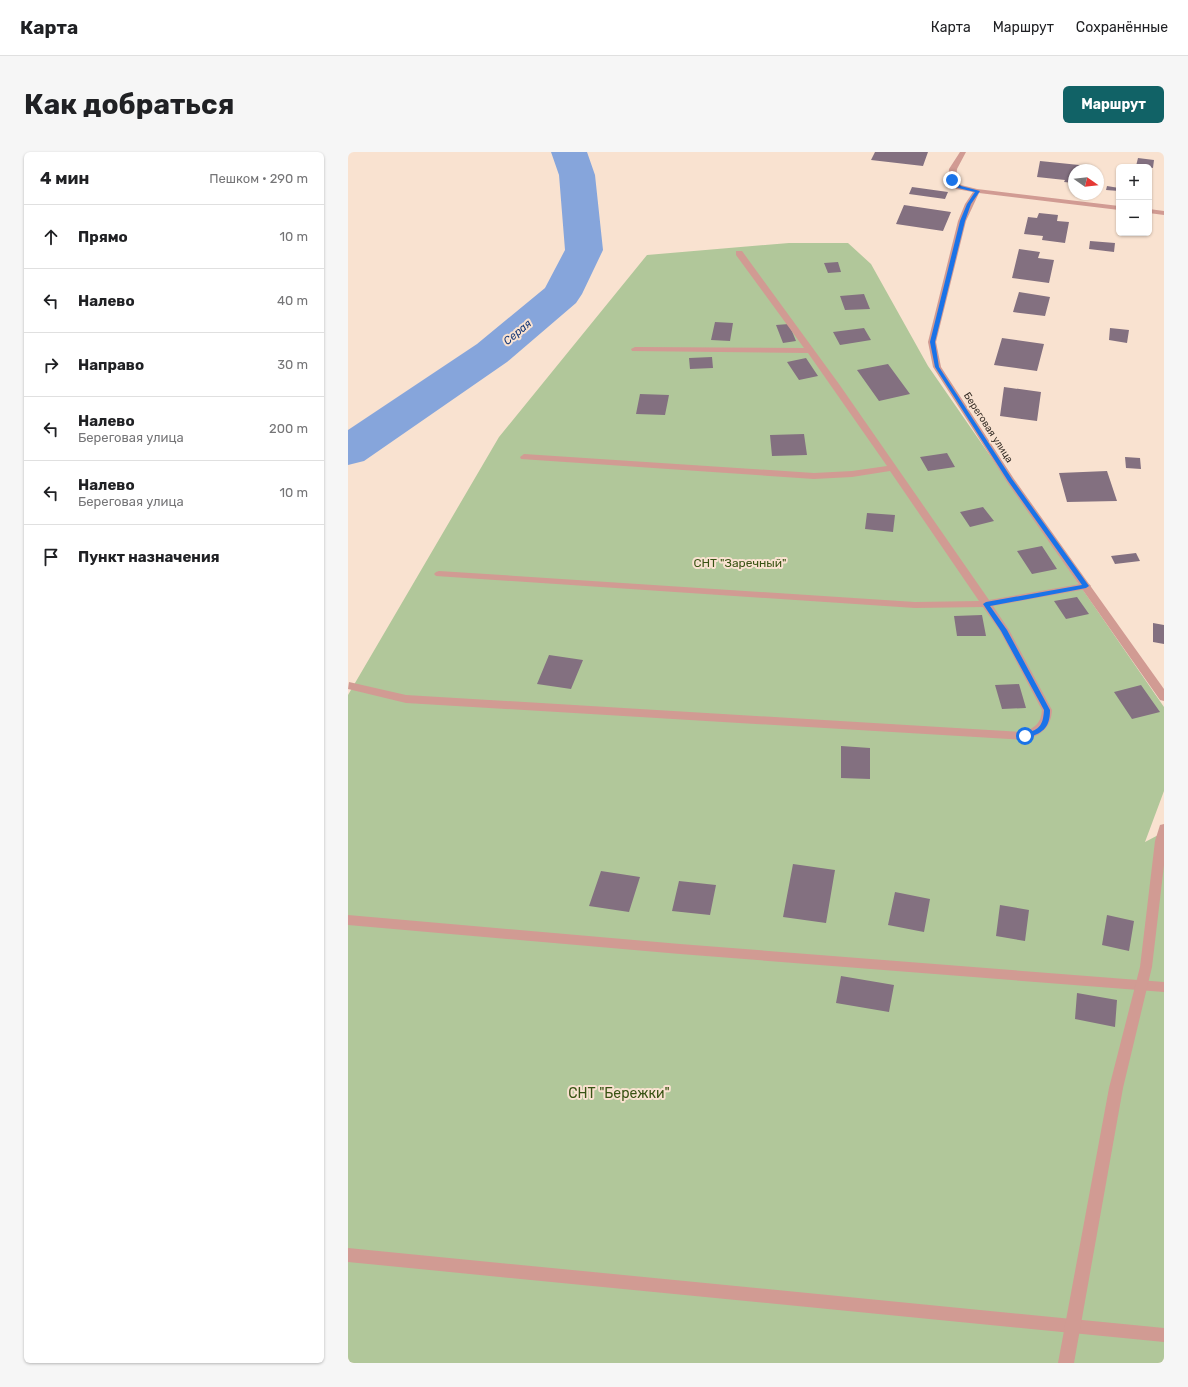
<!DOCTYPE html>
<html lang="ru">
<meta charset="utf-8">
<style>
:root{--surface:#fff;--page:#f6f6f6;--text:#202124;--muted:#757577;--line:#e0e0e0;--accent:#116266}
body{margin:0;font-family:Rubik,sans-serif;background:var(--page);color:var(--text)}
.controls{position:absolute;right:12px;top:12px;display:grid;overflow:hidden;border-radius:6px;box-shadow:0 1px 3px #0004}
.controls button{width:36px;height:36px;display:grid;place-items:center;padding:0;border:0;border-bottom:1px solid var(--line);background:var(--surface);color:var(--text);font:20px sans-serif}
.compass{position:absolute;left:720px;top:12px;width:36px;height:36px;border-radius:50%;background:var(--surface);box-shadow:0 1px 3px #0004;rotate:104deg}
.stop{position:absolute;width:12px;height:12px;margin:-9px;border:3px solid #1a73e8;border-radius:50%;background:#fff}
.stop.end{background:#1a73e8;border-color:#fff;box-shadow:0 1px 4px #0008}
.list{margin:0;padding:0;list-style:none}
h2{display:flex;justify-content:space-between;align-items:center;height:52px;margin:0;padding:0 16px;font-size:17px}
h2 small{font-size:13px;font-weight:400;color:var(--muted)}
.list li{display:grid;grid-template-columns:26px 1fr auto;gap:12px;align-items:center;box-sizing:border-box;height:64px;padding:0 16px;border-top:1px solid var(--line)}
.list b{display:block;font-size:15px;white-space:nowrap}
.list p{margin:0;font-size:13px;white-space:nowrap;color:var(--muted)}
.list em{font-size:13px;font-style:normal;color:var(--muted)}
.icon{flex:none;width:22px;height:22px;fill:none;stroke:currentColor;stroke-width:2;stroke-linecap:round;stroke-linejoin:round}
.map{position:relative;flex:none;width:816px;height:1211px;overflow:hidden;border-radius:6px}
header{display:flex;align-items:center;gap:24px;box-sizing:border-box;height:56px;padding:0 20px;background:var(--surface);border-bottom:1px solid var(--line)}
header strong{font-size:19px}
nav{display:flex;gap:22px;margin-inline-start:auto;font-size:14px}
.intro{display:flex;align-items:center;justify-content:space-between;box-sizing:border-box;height:96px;padding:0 24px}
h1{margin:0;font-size:28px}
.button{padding:10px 18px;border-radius:6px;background:var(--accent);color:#fff;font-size:14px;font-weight:700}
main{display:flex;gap:24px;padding:0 24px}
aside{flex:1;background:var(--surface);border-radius:6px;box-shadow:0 1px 3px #0004}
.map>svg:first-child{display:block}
.green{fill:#b1c79a}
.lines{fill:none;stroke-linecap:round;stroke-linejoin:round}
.river{fill:#86a5db;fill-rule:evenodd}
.building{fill:#837080}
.service{fill:#d19b93;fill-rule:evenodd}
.minor{fill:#d19b93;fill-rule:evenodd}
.route{fill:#1a73e8}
.labels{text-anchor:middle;stroke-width:4;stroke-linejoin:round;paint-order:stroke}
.far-street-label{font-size:10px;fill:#352d26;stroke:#f9e2d0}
.far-water-label{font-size:11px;font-style:italic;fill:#143776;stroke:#f9e2d0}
.park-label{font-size:12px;fill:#395314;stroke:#f9e2d0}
.near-park-label{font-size:14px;fill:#395314;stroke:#f9e2d0}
</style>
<header>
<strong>Карта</strong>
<nav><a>Карта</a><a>Маршрут</a><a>Сохранённые</a></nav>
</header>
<div class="intro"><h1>Как добраться</h1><a class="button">Маршрут</a></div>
<main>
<aside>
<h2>4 мин<small>Пешком · 290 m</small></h2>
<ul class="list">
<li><svg class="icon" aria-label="ahead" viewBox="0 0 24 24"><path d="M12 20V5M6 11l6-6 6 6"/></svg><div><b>Прямо</b></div><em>10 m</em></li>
<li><svg class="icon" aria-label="left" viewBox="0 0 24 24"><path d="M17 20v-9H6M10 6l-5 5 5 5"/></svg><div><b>Налево</b></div><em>40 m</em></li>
<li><svg class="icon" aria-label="right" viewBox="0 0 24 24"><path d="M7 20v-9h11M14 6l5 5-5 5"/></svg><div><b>Направо</b></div><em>30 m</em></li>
<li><svg class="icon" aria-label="left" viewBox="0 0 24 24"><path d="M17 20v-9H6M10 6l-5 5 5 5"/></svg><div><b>Налево</b><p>Береговая улица</p></div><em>200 m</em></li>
<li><svg class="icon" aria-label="left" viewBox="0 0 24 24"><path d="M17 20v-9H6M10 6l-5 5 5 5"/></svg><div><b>Налево</b><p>Береговая улица</p></div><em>10 m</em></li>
<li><svg class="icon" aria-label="arrive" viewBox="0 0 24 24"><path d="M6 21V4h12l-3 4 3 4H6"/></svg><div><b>Пункт назначения</b></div></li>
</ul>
</aside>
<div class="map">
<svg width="816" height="1211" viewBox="0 0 816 1211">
<rect width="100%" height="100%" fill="#f9e2d0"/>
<path class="green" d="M441,91H500L523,112L580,214L816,555V639L797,690L816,680V1211H0V543L151,285L299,103Z"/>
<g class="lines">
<path class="river" d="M203,0H239L247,23L255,98L234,142L228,151L159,210L16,309L0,313V278L129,192L197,136L217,98L211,23Z"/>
</g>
<path class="building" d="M527,0H580L575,14L523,8Z
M790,6L806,8L805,16L788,14Z
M692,9L741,14L740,16L747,18H726V31L716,30L717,28L689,25Z
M759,34L771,36V39L758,38Z
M564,35L600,40L597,47L561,42Z
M556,53L603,60L595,79L548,72Z
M691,61L710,63L709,69L721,70L717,91L694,88L695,84L676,82L680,65L689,66Z
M742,89L767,91L766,100L741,97Z
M671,97L692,100L690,106L706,108L701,131L664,126Z
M490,110L493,120L480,121L476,111Z
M671,140L702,145L697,164L665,160Z
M516,142L522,157L497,158L492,144Z
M367,170L385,171L382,189L363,188Z
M441,172L448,189L435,191L428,173Z
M516,176L523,188L492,193L485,180Z
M762,176L781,178L779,191L761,188Z
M654,186L696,192L689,219L646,213Z
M364,205L365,216L342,217L341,206Z
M458,206L470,224L451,228L439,210Z
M540,212L562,242L531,249L509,218Z
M656,235L693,240L689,269L652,264Z
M292,242L321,243L317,263L288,262Z
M456,282L459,303L424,304L422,283Z
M599,301L607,315L580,319L572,305Z
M777,305L792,306L793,317L778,316Z
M759,319L769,349L719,350L711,321Z
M635,355L646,369L622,375L612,360Z
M519,361L547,363L545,380L517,377Z
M694,394L709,417L684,422L669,399Z
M788,401L792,409L767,412L763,404Z
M729,445L741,462L718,467L706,449Z
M634,463L638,484H609L606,464Z
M805,471L816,473V492L805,490Z
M201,503L235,508L223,537L189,532Z
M671,532L678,556L654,557L647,533Z
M793,533L812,560L784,567L766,540Z
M493,594L522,596V627L493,626Z
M445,712L487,718L478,771L435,765Z
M253,719L292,725L281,760L241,754Z
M331,729L368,733L362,763L324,759Z
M547,740L582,747L576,780L540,773Z
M652,753L681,758L677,789L648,784Z
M759,763L786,769L781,799L754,793Z
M493,824L546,833L541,860L488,851Z
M729,841L769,848L767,875L727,867Z"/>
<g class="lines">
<path class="service" d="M388,99H394L491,232L641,448L738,431L741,432L743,434L738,437L645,454L661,478L704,558C703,576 693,583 677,588L58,551L0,537L1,530L58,543L676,580C688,575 693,571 694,558L652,479L635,455L567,456L88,424L86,422L88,420L91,419L567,450L631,449L542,319L504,325L466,327L173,307L172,305L176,302L466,321L504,319L539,314L460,201L284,199L283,197L287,195L456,196L388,103Z
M0,763L332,792L816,830V840L332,802L0,773Z
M0,1096L816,1176V1190L0,1110Z"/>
<path class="minor" d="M612,0H618L609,17L608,28L613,33L629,37L771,54V58L631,41L618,69L588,190L593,215L666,327L816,537V549L812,548L659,330L585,215L580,190L610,69L617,52L625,40L608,37L600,28L601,17Z
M801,57L816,59V63L801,61Z
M816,672V713L804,815L775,936L726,1211H710L761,936L792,815L807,689L812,673Z"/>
</g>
<path class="route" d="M603,27H606L613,34L632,39L623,52L617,69L587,190L591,215L664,327L741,434L738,436L642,454L659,478L702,558C702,577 694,581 677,587L675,586V583C690,577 695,576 696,558L653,479L635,452L638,450L734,433L660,329L587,215L582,190L612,69L619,52L627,40L610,36Z"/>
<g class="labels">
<g class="far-street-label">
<text transform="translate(641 275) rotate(57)" y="4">Береговая улица</text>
</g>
<g class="far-water-label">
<text transform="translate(169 180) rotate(-40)" y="4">Серая</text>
</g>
<g class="park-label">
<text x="392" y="415">СНТ "Заречный"</text>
</g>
<g class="near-park-label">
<text x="271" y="946">СНТ "Бережки"</text>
</g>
</g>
</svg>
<div class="controls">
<button>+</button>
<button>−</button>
</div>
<svg class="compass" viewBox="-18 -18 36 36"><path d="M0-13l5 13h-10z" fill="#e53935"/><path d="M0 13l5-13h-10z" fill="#757577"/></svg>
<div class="stop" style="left:677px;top:584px"></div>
<div class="stop end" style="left:604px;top:28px"></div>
</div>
</main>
